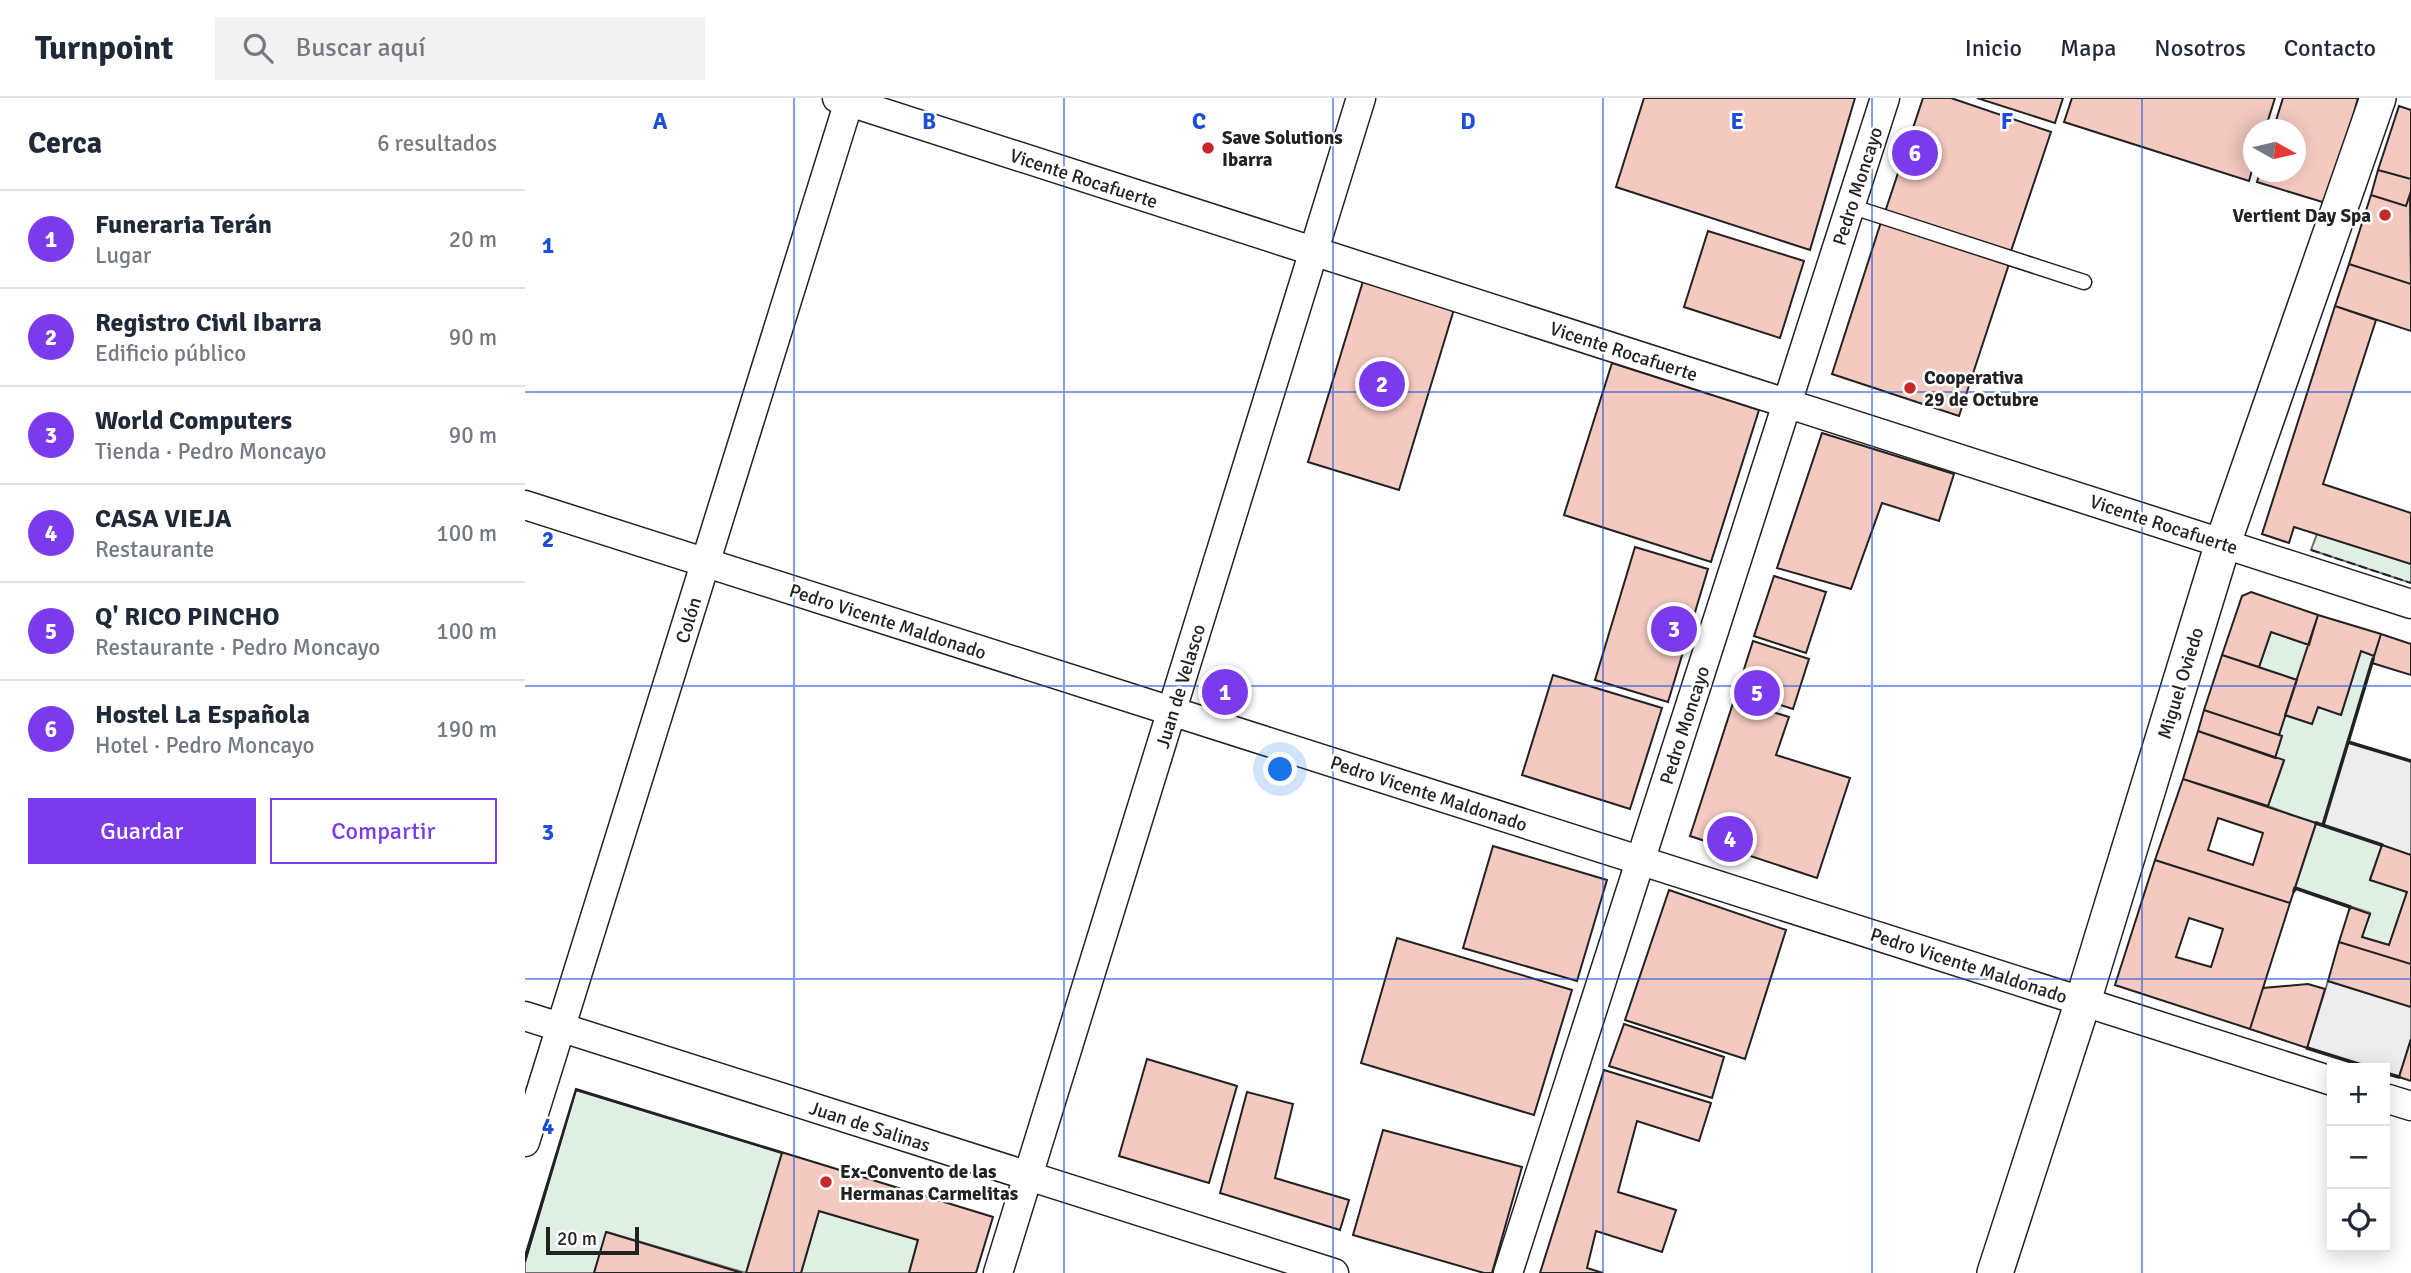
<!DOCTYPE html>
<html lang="es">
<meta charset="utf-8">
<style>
:root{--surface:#fff;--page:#f2f2f3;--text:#1f2937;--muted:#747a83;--line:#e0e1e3;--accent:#7c3aed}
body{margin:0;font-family:Signika,sans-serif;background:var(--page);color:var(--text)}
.controls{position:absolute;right:21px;bottom:21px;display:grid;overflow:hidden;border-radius:0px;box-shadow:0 4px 18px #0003}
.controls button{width:63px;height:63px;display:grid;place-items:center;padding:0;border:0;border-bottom:2px solid var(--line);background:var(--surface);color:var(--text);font:35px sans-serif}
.compass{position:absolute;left:1718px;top:21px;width:63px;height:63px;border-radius:50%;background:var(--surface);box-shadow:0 4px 18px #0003;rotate:98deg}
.scale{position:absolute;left:21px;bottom:18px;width:93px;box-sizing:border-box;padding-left:7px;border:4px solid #222;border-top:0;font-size:19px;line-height:24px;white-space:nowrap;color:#222;-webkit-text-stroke:5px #fff;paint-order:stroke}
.you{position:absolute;left:756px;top:672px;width:24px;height:24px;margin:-18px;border:5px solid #fff;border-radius:50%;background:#1a73e8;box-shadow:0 0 0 10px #1a73e833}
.badge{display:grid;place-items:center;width:46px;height:46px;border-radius:50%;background:var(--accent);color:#fff;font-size:23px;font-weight:700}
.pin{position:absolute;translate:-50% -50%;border:4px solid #fff;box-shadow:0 2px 7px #0006}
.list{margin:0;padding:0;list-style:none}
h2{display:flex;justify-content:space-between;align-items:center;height:91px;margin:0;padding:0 28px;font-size:30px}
h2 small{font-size:23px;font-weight:400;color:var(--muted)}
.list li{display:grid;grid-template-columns:46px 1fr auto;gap:21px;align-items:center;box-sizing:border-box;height:98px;padding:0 28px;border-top:2px solid var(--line)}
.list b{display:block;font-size:26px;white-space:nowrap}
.list p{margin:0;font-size:23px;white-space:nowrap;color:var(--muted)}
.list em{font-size:23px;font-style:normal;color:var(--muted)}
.actions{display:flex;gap:14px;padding:21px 28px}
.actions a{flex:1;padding:16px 0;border:2px solid var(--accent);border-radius:0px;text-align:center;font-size:24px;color:var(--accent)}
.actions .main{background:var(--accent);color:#fff}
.icon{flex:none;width:38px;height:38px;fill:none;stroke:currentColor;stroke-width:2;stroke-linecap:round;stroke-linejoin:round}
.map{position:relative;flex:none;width:1886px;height:1175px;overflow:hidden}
header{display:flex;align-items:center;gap:42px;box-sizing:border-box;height:98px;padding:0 35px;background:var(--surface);border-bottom:2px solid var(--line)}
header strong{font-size:33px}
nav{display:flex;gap:38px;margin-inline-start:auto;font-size:24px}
.search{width:490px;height:63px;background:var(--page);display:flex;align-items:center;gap:18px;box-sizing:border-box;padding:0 24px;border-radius:0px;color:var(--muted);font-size:26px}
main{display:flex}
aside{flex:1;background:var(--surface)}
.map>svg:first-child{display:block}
.green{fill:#e0efe3;stroke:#6f6f6f;stroke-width:2}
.parking{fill:#ededed;stroke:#6f6f6f;stroke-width:2}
.building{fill:#f3c9c0;stroke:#222;stroke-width:2;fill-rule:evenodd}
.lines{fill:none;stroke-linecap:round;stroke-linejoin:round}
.service-casing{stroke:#222;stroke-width:17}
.minor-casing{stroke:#222;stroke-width:31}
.tertiary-casing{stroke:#222;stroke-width:38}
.service{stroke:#fff;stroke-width:14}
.minor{stroke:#fff;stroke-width:28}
.tertiary{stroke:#fff;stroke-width:35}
.fence{stroke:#222;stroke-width:2;stroke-dasharray:9 3.5;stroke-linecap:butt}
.wall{stroke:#222;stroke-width:3.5}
.grid{fill:none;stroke:#1d4ed8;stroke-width:2;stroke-opacity:0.55}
.poi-dot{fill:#c62828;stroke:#fff;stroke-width:2.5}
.labels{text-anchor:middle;stroke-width:5;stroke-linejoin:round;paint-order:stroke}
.poi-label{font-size:19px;font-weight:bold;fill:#222;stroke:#fff;text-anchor:start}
.street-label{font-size:19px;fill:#222;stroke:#fff}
.grid-label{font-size:23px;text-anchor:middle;font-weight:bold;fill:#1d4ed8;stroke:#fff;stroke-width:5;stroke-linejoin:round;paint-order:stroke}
</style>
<header>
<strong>Turnpoint</strong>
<div class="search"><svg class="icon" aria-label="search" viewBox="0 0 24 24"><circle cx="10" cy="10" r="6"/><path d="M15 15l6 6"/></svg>Buscar aquí</div>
<nav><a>Inicio</a><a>Mapa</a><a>Nosotros</a><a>Contacto</a></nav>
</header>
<main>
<aside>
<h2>Cerca<small>6 resultados</small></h2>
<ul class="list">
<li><span class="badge">1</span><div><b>Funeraria Terán</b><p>Lugar</p></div><em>20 m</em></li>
<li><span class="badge">2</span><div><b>Registro Civil Ibarra</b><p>Edificio público</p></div><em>90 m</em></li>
<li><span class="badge">3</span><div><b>World Computers</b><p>Tienda · Pedro Moncayo</p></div><em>90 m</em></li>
<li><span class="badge">4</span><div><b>CASA VIEJA</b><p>Restaurante</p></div><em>100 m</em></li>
<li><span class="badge">5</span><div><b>Q' RICO PINCHO</b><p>Restaurante · Pedro Moncayo</p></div><em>100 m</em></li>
<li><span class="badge">6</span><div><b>Hostel La Española</b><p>Hotel · Pedro Moncayo</p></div><em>190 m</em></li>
</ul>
<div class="actions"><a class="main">Guardar</a><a>Compartir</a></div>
</aside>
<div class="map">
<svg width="1886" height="1175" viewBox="0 0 1886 1175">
<rect width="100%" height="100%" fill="#fff"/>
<path class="green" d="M1792,436L1886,466V485L1786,452Z
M1746,534L1784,547L1772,582L1734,569Z
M1836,553L1849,558L1798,727L1857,747L1845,781L1882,794L1864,847L1837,839L1845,815L1770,790L1791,726L1743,708L1759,663L1750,660L1757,638L1754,637L1760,617L1787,626L1793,609L1816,617Z
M51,992L257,1055L221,1175L82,1134L69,1175H0V1164Z
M294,1113L393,1142L384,1175H276Z"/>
<path class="parking" d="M1823,644L1886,663V757L1798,727Z
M1803,883L1886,909V941L1874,979L1860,975V970H1846L1782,950Z"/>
<path class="building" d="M1119,0H1330L1285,152L1091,89Z
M1398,0H1426L1526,34L1485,156L1360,114Z
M1452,0H1538L1530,25Z
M1547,0H1750L1740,32H1728V69L1724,83L1539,24Z
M1758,0H1833L1804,106L1732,84L1735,74H1770V32H1748Z
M1874,8L1886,12V81L1853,72Z
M1853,72L1886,81V93L1881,108L1846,97Z
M1885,96L1886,186L1824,166L1846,97L1881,108Z
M1356,124L1484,166L1434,318L1307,276Z
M1183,133L1279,163L1255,240L1159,209Z
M1824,166L1886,186V233L1810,208Z
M839,180L930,208L874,392L783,364Z
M1810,208L1851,222L1798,386L1886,415V466L1769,429L1764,445L1737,436Z
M1087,265L1234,312L1186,464L1039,417Z
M1297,335L1429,376L1414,423L1357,405L1326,491L1252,470Z
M1110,449L1183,471L1143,604L1070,582Z
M1249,478L1301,494L1281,555L1229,538Z
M1726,494L1793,517L1784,547L1746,534L1734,569L1697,557L1717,498Z
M1793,517L1856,536L1849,558L1836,553L1816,617L1793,609L1787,626L1760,617Z
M1856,536L1886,546V577L1847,565Z
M1228,543L1284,561L1268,611L1212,593Z
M1697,557L1772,582L1754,637L1679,612Z
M1028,577L1137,610L1105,711L997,677Z
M1209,602L1264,619L1251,657L1325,680L1292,780L1165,738Z
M1679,612L1757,638L1750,660L1673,633Z
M1673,633L1759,662L1743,708L1658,681Z
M1658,681L1791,725L1765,805L1630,762ZM1693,720L1738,735L1728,767L1683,752Z
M1857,747L1886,757V866L1814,844L1825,809L1845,816L1837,839L1864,847L1882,794L1845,782Z
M968,748L1082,782L1052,883L938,850Z
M1630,762L1765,805L1725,931L1590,887ZM1664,820L1698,831L1686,869L1651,859Z
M1144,792L1261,832L1220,961L1100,922Z
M872,840L1047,892L1009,1017L836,965Z
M1814,844L1886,866V909L1803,883Z
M1783,886L1800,891L1782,950L1725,931L1738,890Z
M1099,926L1199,959L1187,1000L1084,968Z
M1886,941V983L1874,979Z
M622,961L712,988L684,1085L594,1058Z
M1079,972L1186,1005L1174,1043L1112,1023L1093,1094L1151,1112L1137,1154L1071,1133L1062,1170L1078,1175H1015Z
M51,991L468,1119L451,1175H384L393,1142L294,1113L276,1175H221L257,1055L51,992L0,1164V1158Z
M722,994L768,1006L750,1080L824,1102L815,1132L695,1095Z
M858,1032L997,1069L967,1175H959L828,1137Z
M81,1134L217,1175H69Z"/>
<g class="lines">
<defs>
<path id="service" d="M1325,108L1559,184"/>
<path id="minor" d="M312,0L1886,506
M0,407L1807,983
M0,918L809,1175
M1860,1000L1886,1008
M0,1044L325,0
M473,1175L836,0
M983,1175L1360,0"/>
<path id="tertiary" d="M1470,1175L1558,903L1698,445L1853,0"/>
</defs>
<use href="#service" class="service-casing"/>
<use href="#minor" class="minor-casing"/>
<use href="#tertiary" class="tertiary-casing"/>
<use href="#service" class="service"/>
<use href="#minor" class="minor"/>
<use href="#tertiary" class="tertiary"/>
<path class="fence" d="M1786,452L1886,485"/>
<path class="wall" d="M1823,644L1848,561
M1791,725L1857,747
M1798,727L1823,644L1886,663
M1769,793L1770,790L1825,809V810
M1782,950L1846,970
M1860,975L1874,979"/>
</g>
<path class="grid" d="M269,0V1175M539,0V1175M808,0V1175M1078,0V1175M1347,0V1175M1617,0V1175M0,294H1886M0,588H1886M0,881H1886"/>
<g class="poi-dot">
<circle cx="683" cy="50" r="7"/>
<circle cx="1860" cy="117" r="7"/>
<circle cx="1385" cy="290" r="7"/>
<circle cx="301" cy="1084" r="7"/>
</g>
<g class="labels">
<g class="poi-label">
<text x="697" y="46">Save Solutions<tspan x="697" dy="22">Ibarra</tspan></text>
<text x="1846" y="124" text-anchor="end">Vertient Day Spa</text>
<text x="1399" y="286">Cooperativa<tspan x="1399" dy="22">29 de Octubre</tspan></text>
<text x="315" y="1080">Ex-Convento de las<tspan x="315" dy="22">Hermanas Carmelitas</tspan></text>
</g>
<g class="street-label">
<text transform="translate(559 80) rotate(18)" y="7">Vicente Rocafuerte</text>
<text transform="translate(1332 88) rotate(-72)" y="7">Pedro Moncayo</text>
<text transform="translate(1099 253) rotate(18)" y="7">Vicente Rocafuerte</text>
<text transform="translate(1639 426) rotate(18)" y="7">Vicente Rocafuerte</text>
<text transform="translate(163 522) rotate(-73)" y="7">Colón</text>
<text transform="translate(363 523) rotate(18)" y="7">Pedro Vicente Maldonado</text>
<text transform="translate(1655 585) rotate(-73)" y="7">Miguel Oviedo</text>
<text transform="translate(655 588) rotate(-73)" y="7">Juan de Velasco</text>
<text transform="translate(1159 627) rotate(-72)" y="7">Pedro Moncayo</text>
<text transform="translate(904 695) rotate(18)" y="7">Pedro Vicente Maldonado</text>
<text transform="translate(1444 867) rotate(18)" y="7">Pedro Vicente Maldonado</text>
<text transform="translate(345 1028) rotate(18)" y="7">Juan de Salinas</text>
</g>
</g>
<g class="grid-label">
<text x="135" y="31">A</text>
<text x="404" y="31">B</text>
<text x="674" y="31">C</text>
<text x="943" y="31">D</text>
<text x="1212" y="31">E</text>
<text x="1482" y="31">F</text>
<text x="23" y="155">1</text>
<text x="23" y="449">2</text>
<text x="23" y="742">3</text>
<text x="23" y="1036">4</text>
</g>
</svg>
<div class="controls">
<button>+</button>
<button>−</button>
<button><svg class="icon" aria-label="locate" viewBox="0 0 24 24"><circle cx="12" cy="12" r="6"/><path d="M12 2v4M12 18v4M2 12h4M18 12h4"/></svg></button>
</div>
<svg class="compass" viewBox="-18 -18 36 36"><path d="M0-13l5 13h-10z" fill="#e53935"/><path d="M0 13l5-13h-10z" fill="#747a83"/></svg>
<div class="scale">20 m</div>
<div class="you"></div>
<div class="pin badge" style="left:700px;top:594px">1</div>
<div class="pin badge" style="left:857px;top:286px">2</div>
<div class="pin badge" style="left:1149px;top:531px">3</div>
<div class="pin badge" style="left:1205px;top:741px">4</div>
<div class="pin badge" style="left:1232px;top:595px">5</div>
<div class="pin badge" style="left:1390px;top:55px">6</div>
</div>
</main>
